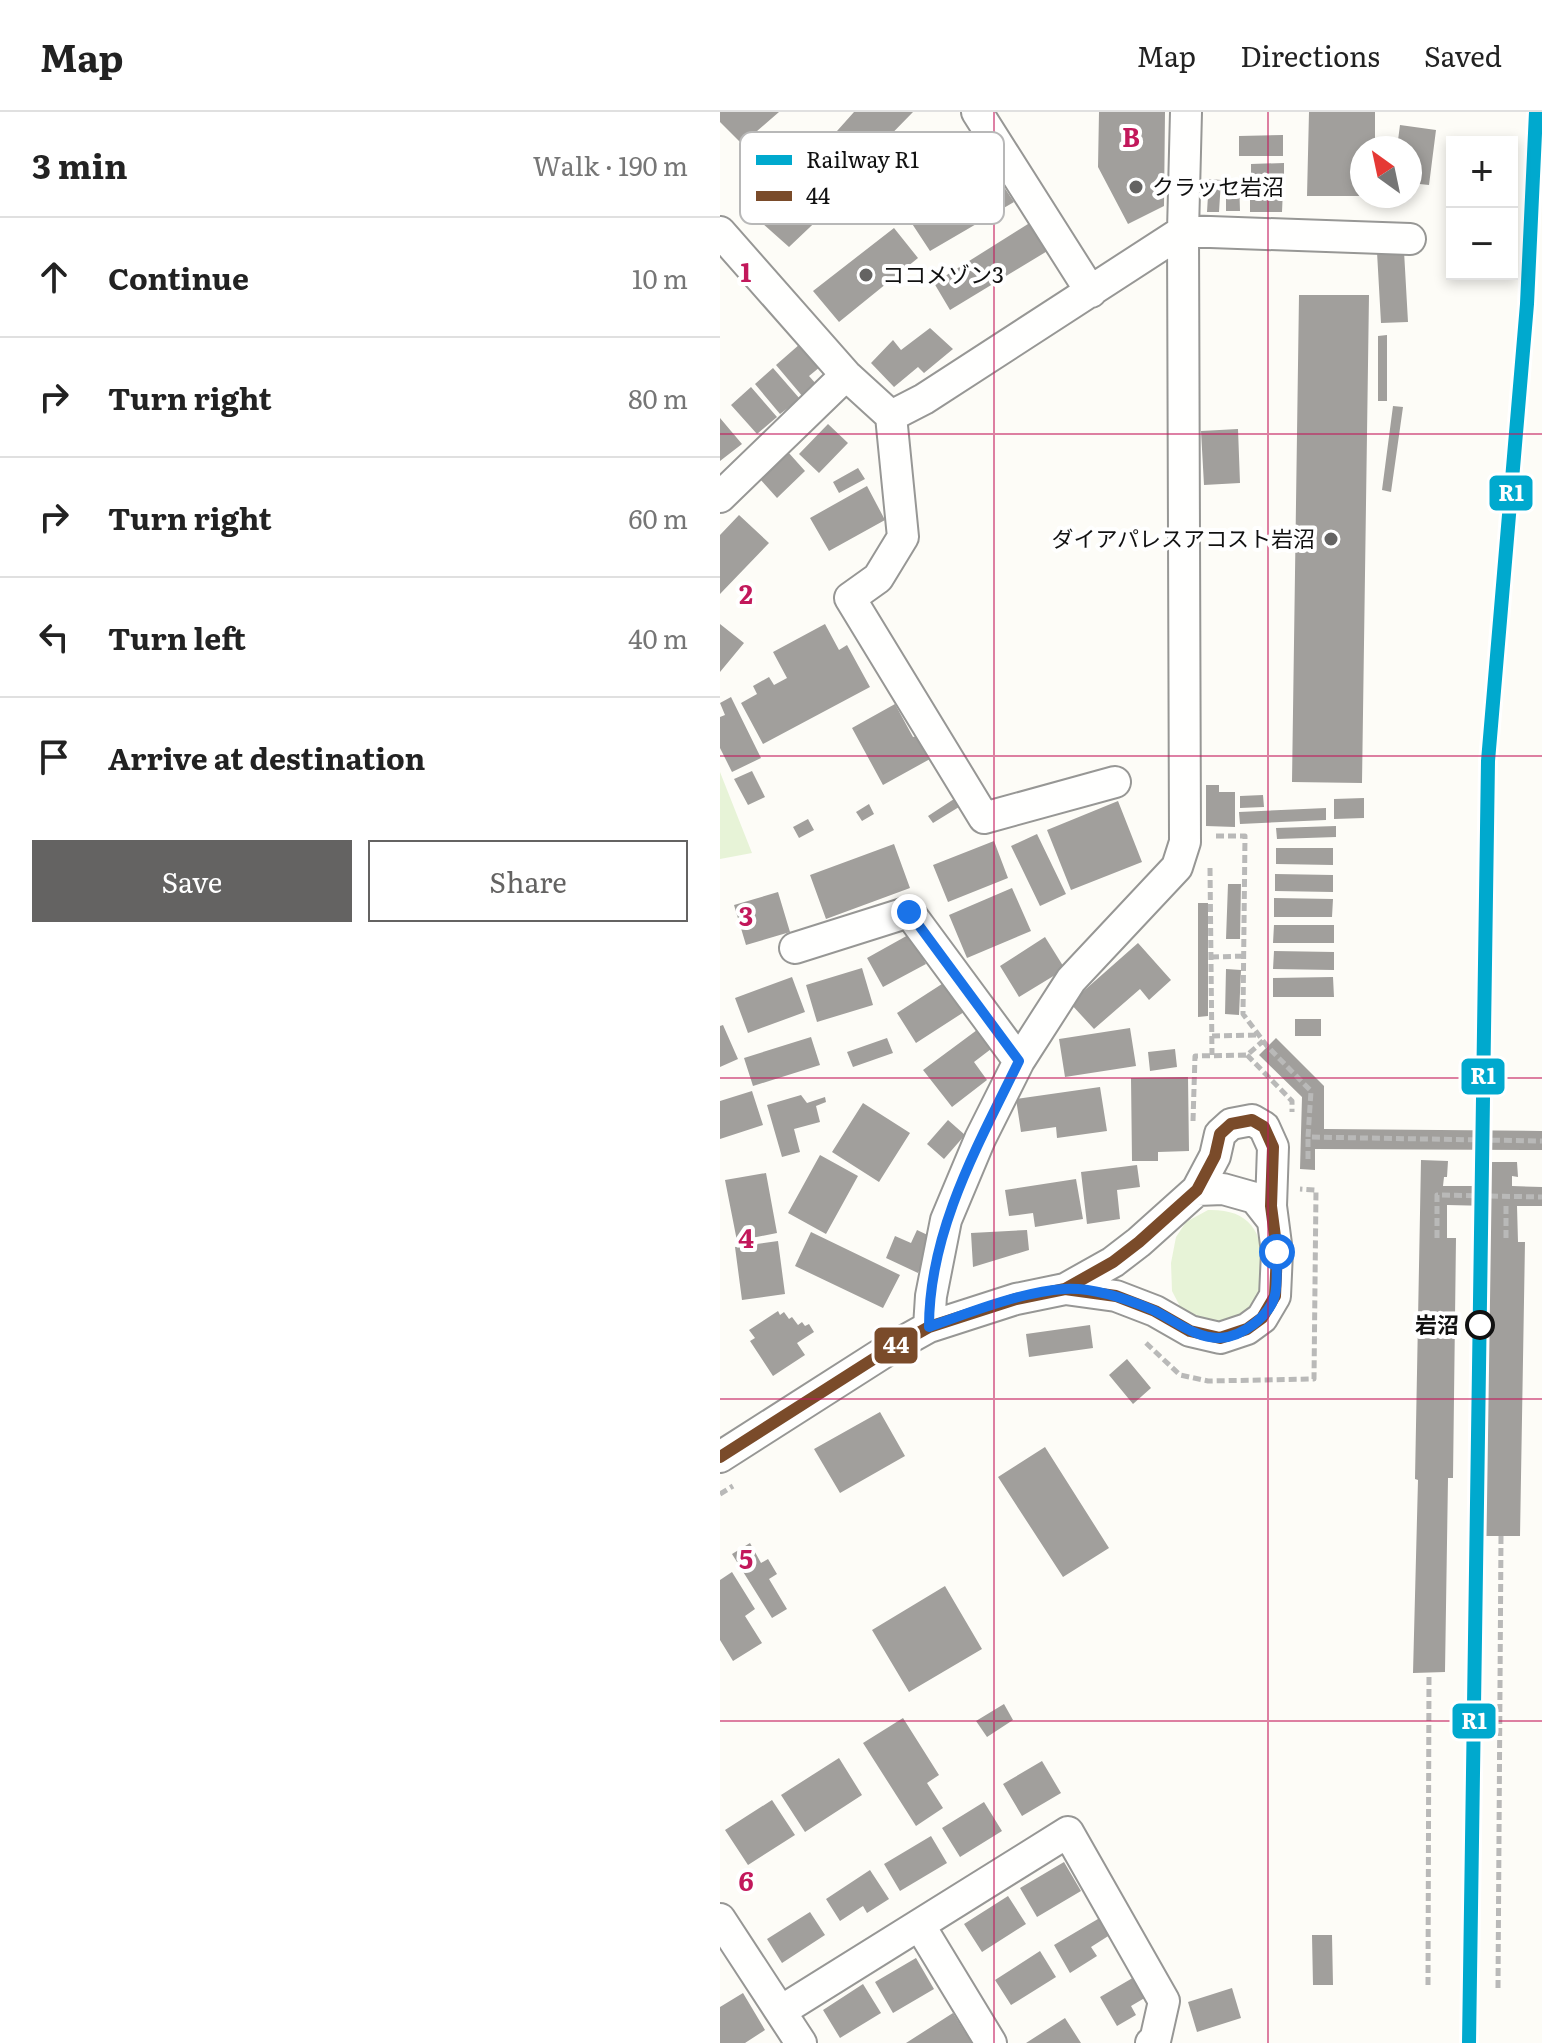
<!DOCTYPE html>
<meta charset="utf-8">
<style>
:root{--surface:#fff;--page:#f6f6f6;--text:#222;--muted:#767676;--line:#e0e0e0;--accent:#646362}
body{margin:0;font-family:Literata,"Noto Sans JP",serif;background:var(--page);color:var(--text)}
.controls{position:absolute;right:24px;top:24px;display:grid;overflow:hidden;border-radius:0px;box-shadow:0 4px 12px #0003}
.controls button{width:72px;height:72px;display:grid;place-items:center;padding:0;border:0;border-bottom:2px solid var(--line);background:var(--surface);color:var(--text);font:40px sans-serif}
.compass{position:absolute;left:630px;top:24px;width:72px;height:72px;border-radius:50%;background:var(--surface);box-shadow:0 4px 12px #0003;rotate:327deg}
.stop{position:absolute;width:24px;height:24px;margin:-18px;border:6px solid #1a73e8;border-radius:50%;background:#fff}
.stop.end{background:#1a73e8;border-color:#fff;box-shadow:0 2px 8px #0008}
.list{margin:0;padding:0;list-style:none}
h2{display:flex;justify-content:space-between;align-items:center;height:104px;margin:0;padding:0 32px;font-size:34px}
h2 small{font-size:26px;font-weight:400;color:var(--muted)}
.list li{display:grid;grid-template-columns:52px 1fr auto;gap:24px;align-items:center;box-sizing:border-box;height:120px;padding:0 32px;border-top:2px solid var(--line)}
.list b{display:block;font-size:30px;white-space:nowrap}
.list em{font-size:26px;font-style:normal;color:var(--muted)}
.actions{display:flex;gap:16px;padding:24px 32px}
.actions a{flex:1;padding:18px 0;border:2px solid var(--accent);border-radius:0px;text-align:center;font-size:28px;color:var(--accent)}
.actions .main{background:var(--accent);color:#fff}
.icon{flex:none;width:44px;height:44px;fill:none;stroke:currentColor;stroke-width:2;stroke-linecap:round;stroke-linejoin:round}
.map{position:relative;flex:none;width:822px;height:1931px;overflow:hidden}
header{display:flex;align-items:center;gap:48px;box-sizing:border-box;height:112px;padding:0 40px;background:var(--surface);border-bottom:2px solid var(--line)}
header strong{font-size:38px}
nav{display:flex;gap:44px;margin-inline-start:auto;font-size:28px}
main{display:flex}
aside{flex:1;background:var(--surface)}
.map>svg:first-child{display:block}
.green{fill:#e7f3d7}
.building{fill:#a19f9c}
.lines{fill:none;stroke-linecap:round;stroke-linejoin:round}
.minor-casing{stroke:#979795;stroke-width:34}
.path{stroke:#b9b9b8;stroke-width:5;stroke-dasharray:8 4;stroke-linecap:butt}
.minor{stroke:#fffffe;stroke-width:30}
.bus-1-casing{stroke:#fff;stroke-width:18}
.bus-1{stroke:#7a4b2a;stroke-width:12}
.rail-1-casing{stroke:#fff;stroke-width:20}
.rail-1{stroke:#00a9ce;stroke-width:14}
.route{stroke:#1a73e8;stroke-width:10}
.grid{fill:none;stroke:#c2185b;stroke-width:2;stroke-opacity:0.55}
.poi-dot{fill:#646362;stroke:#fff;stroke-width:3}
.stop-dot{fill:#fff;stroke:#111;stroke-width:4}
.labels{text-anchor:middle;stroke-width:8;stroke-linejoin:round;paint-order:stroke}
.poi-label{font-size:22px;fill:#111;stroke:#fff;text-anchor:start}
.stop-label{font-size:22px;font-weight:bold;fill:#111;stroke:#fff;text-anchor:end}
.key{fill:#fff;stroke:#b8b8b8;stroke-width:2}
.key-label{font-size:22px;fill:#111}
.grid-label{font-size:26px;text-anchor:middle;font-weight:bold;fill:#c2185b;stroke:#fff;stroke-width:8;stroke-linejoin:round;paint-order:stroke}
.line-badge{stroke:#fff;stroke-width:3}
.badge-label{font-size:22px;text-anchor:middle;font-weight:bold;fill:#fff}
</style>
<header>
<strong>Map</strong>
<nav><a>Map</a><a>Directions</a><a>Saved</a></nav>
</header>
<main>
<aside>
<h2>3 min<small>Walk · 190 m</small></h2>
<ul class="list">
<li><svg class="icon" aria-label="ahead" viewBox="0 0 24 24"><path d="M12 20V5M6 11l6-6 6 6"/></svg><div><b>Continue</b></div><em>10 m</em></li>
<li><svg class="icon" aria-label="right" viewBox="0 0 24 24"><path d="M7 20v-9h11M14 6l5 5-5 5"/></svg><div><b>Turn right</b></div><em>80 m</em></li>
<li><svg class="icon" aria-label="right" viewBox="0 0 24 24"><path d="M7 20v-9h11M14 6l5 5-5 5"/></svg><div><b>Turn right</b></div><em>60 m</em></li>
<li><svg class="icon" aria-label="left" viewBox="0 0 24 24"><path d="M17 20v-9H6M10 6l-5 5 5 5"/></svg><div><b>Turn left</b></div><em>40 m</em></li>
<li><svg class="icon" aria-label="arrive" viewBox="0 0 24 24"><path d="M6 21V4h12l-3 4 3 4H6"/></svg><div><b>Arrive at destination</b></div></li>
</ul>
<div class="actions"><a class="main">Save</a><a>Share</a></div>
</aside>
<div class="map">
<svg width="822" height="1931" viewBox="0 0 822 1931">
<rect width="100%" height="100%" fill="#fdfcf7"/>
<path class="green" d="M0,660L32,741L0,747Z
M488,1098C529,1097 542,1118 544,1157C544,1165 546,1175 543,1182C538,1197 524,1204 512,1213L466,1206L452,1179L451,1151L456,1125L466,1110Z"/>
<path class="building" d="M0,0H59L22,32L0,10Z
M134,0H193L149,45L117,19Z
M379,0H445L444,94L408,112L378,55Z
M589,0H655V36H642V84H587Z
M680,13L716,18L709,73L690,71V36H677Z
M563,23V44H519V24Z
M264,45L294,90L210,139L183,98Z
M100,50L129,78L69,135L42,111Z
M564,51V70H531V52Z
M489,67L501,68L499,100H487Z
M506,67H519L520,99H506Z
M530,77H563L562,100H530Z
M316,107L334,135L230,198L214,171Z
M174,116L198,146L119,210L93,179Z
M684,139L688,210L661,211L657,140Z
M579,183H649L642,671L572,670Z
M210,216L233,237L204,261L198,255L174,275L151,251L173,228L181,238Z
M667,223V289H658V224Z
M80,232L100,255L89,264L97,273L83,285L56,253Z
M53,256L80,287L60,302L35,272Z
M31,275L57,305L37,322L11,293Z
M673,294L683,295L671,380L662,378Z
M0,306L22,332L0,349Z
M108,312L128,331L99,361L79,342Z
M518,317L520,371L484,373L481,319Z
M68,340L85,359L57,386L39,366Z
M138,356L145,367L119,381L113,370Z
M147,374L165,408L109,439L90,406Z
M19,403L49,431L0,482V423Z
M0,512L24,531L0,560Z
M105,512L119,538L127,533L150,575L43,632L21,591L37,582L33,574L49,565L54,573L67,566L53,540Z
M11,585L41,646L12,660L0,636V605L5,603L0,591Z
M175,592L193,625L198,624L210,647L163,673L132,616Z
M32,659L45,685L28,693L14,667Z
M486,673H499V680H515V715L486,714Z
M543,683L544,695L520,696V684Z
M644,686V706L614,707V687Z
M234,687L239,695L213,711L208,704Z
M398,689L422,750L351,778L327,718Z
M149,692L154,702L142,709L136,700Z
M606,696V708L520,712L519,700Z
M88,707L94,718L79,726L73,715Z
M616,714V725L557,727L556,716Z
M317,722L346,782L320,794L291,734Z
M274,729L288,766L228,790L213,753Z
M174,732L190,776L106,807L90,763Z
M556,736H613V753L556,752Z
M555,762L613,763V780L555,779Z
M508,772H521L520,827H506Z
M292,776L311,819L247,846L229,803Z
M58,780L70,820L26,833L14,793Z
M554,786L613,787L612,805H554Z
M478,791H488V904L478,905Z
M554,813H614V831H553Z
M190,822L206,852L163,875L147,846Z
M325,825L345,857L299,885L280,854Z
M418,831L451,868L429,888L420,877L374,917L350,891Z
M554,839L614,840V858L553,857Z
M142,856L153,893L97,910L86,873Z
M506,857L521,858L519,903L505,902Z
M72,865L85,900L28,921L15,886Z
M613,865L614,885H553V866Z
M225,870L244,900L196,931L177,901Z
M575,907H601V924H575Z
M3,913L18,947L0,955V914Z
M410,916L416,954L345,965L339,927Z
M257,918L271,937L254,950L267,968L232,995L203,958Z
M91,925L100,953L33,974L24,946Z
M167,926L173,941L133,955L127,940Z
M556,926L604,974V1017L822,1019V1038L595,1037V1058L580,1057L582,985L539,943Z
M455,937L457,955L430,959L428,940Z
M468,965L469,1039L438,1040V1049H412L411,966Z
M380,975L387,1019L337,1026L336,1015L301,1020L296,987Z
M32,979L43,1013L0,1027V989Z
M81,983L87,991L105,985L106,990L96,994L100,1010L74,1017L80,1040L62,1045L47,993Z
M143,991L190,1021L159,1070L112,1040Z
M228,1008L245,1023L224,1047L207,1032Z
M100,1043L138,1064L106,1122L68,1101Z
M701,1048L728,1049L727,1065H724L723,1074H770V1050H797L798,1065L792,1064V1074L822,1075V1094H797L798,1130H805L800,1424H764L770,1094L727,1093V1126H736L733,1366H728L725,1560L693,1561L698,1368L695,1367Z
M417,1053L420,1075L397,1078L400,1107L367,1112L361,1060Z
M46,1061L57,1121L17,1129L5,1068Z
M356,1067L363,1107L315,1115L313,1101L289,1104L285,1078Z
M197,1118L214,1126L198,1161L166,1146L175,1124L191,1131Z
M307,1118L309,1138L253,1155L251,1121Z
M91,1120L180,1163L163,1196L75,1154Z
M58,1129L65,1182L22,1188L15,1135Z
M58,1199L60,1203L64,1200L69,1207L72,1205L78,1213L82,1210L85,1214L89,1212L94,1220L77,1231L85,1243L53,1264L30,1229L35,1226L29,1218Z
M370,1213L373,1236L309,1245L306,1222Z
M407,1247L431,1276L413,1292L389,1263Z
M160,1300L185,1344L120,1381L94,1337Z
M325,1335L389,1436L343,1465L278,1365Z
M30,1431L41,1451L48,1447L57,1462L49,1467L67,1497L52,1506L12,1442Z
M12,1460L35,1497L25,1504L42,1531L13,1549L0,1528V1468Z
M225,1474L262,1537L189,1580L152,1518Z
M284,1592L293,1608L267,1625L256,1609Z
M183,1606L219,1663L207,1671L223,1696L196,1714L143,1631Z
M119,1646L142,1683L85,1720L61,1683Z
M322,1649L341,1681L302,1704L283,1672Z
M52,1688L75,1723L28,1753L5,1718Z
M264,1690L282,1719L240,1745L222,1716Z
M211,1724L227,1751L180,1779L164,1752Z
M344,1750L361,1779L317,1805L300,1776Z
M150,1758L169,1787L147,1801L143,1794L120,1809L106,1787Z
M288,1784L306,1812L262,1840L244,1812Z
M90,1800L105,1823L62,1851L47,1827Z
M383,1804L393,1821L371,1835L377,1844L350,1861L334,1833Z
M592,1823H612L613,1873H593Z
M320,1839L336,1865L291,1893L275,1868Z
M196,1846L214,1877L173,1901L155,1870Z
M416,1864L428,1884L411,1894L416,1903L397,1914L380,1885Z
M143,1872L161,1901L120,1926L103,1898Z
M512,1876L521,1906L477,1920L468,1890Z
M23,1881L45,1918L25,1931H0V1895Z
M233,1901L252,1931H186Z
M345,1906L361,1931H306Z"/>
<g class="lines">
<defs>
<path id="minor" d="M257,0L371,180
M0,120L126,263L171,304L204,287L463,119L690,127
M171,304L183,425L158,466L130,486L264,706L395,670
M0,385L126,263
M75,836L189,800L299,949
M477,1078L503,1077L535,1086L553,1109
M209,1215L211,1184L226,1108L260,1027L299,949L351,868L457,755L465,730L463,119L466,0
M0,1345L166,1239L209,1215L296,1187L345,1177L393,1150L419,1130L477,1078L495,1044L500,1022L511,1012L532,1008L544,1015L553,1035L551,1094L557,1140L555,1184L542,1206L527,1217L500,1226L470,1219L435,1199L396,1184L345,1177
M0,1807L81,1931
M200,1814L271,1931
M61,1899L348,1720L444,1889L435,1929L431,1931"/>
</defs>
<use href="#minor" class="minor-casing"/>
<path class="path" d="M496,724H525L523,902L547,934L591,979L588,1025L822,1029
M490,756L492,943
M491,845L524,844
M492,924L537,923
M527,943L572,989V1000
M473,1009L475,944L527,943L543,929
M588,1047V1025
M786,1094V1129
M717,1126V1083L822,1085
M426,1231L460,1263L488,1269L594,1267L596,1078L580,1077
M0,1382L13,1374
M708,1873L709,1561
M778,1876L781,1424"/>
<use href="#minor" class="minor"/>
<defs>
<path id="bus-1" d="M0,1345L166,1239L209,1215L296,1187L345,1177L393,1150L419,1130L477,1078L495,1044L500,1022L511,1012L532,1008L544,1015L553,1035L551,1094L557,1140L555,1184L542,1206L527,1217L500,1226L470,1219L435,1199L396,1184L345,1177"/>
</defs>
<use href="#bus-1" class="bus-1-casing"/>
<use href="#bus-1" class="bus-1"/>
<defs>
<path id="rail-1" d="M749,1931L768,649L807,192L816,0"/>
</defs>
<use href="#rail-1" class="rail-1-casing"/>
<use href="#rail-1" class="rail-1"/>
</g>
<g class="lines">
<path class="route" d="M189,800L299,949C258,1033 209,1119 209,1215C250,1200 301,1180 344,1177C374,1175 407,1187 433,1198C454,1208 476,1227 500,1226C522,1225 550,1204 555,1183C558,1170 556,1153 557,1140"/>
</g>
<path class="grid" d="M274,0V1931M548,0V1931M0,322H822M0,644H822M0,966H822M0,1287H822M0,1609H822"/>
<g class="poi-dot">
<circle cx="416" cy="75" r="8"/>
<circle cx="146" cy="163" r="8"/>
<circle cx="611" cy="427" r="8"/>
</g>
<circle class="stop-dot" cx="760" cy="1213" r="13"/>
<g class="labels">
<g class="poi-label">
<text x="432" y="83">クラッセ岩沼</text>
<text x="162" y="171">ココメゾン3</text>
<text x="595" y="435" text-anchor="end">ダイアパレスアコスト岩沼</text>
</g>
<g class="stop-label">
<text x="739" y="1221">岩沼</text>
</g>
</g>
<rect x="20" y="20" width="264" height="92" rx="12" class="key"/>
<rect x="36" y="43" width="36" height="10" fill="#00a9ce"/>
<rect x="36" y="79" width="36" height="10" fill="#7a4b2a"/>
<g class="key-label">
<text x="86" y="56">Railway R1</text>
<text x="86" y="92">44</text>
</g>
<g class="grid-label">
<text x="411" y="35">B</text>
<text x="26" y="170">1</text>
<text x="26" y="492">2</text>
<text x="26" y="814">3</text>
<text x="26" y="1136">4</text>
<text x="26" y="1457">5</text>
<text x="26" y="1779">6</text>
</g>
<g class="line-badge">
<rect x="768" y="362" width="46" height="38" rx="8" fill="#00a9ce"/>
<rect x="740" y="945" width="46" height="39" rx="8" fill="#00a9ce"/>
<rect x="153" y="1214" width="46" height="39" rx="8" fill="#7a4b2a"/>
<rect x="731" y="1590" width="46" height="38" rx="8" fill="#00a9ce"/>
</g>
<g class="badge-label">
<text x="791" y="389">R1</text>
<text x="763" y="972">R1</text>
<text x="176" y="1241">44</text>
<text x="754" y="1617">R1</text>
</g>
</svg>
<div class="controls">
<button>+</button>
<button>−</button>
</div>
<svg class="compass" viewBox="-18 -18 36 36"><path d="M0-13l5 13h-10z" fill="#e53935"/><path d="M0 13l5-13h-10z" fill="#767676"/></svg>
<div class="stop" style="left:557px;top:1140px"></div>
<div class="stop end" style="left:189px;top:800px"></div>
</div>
</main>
